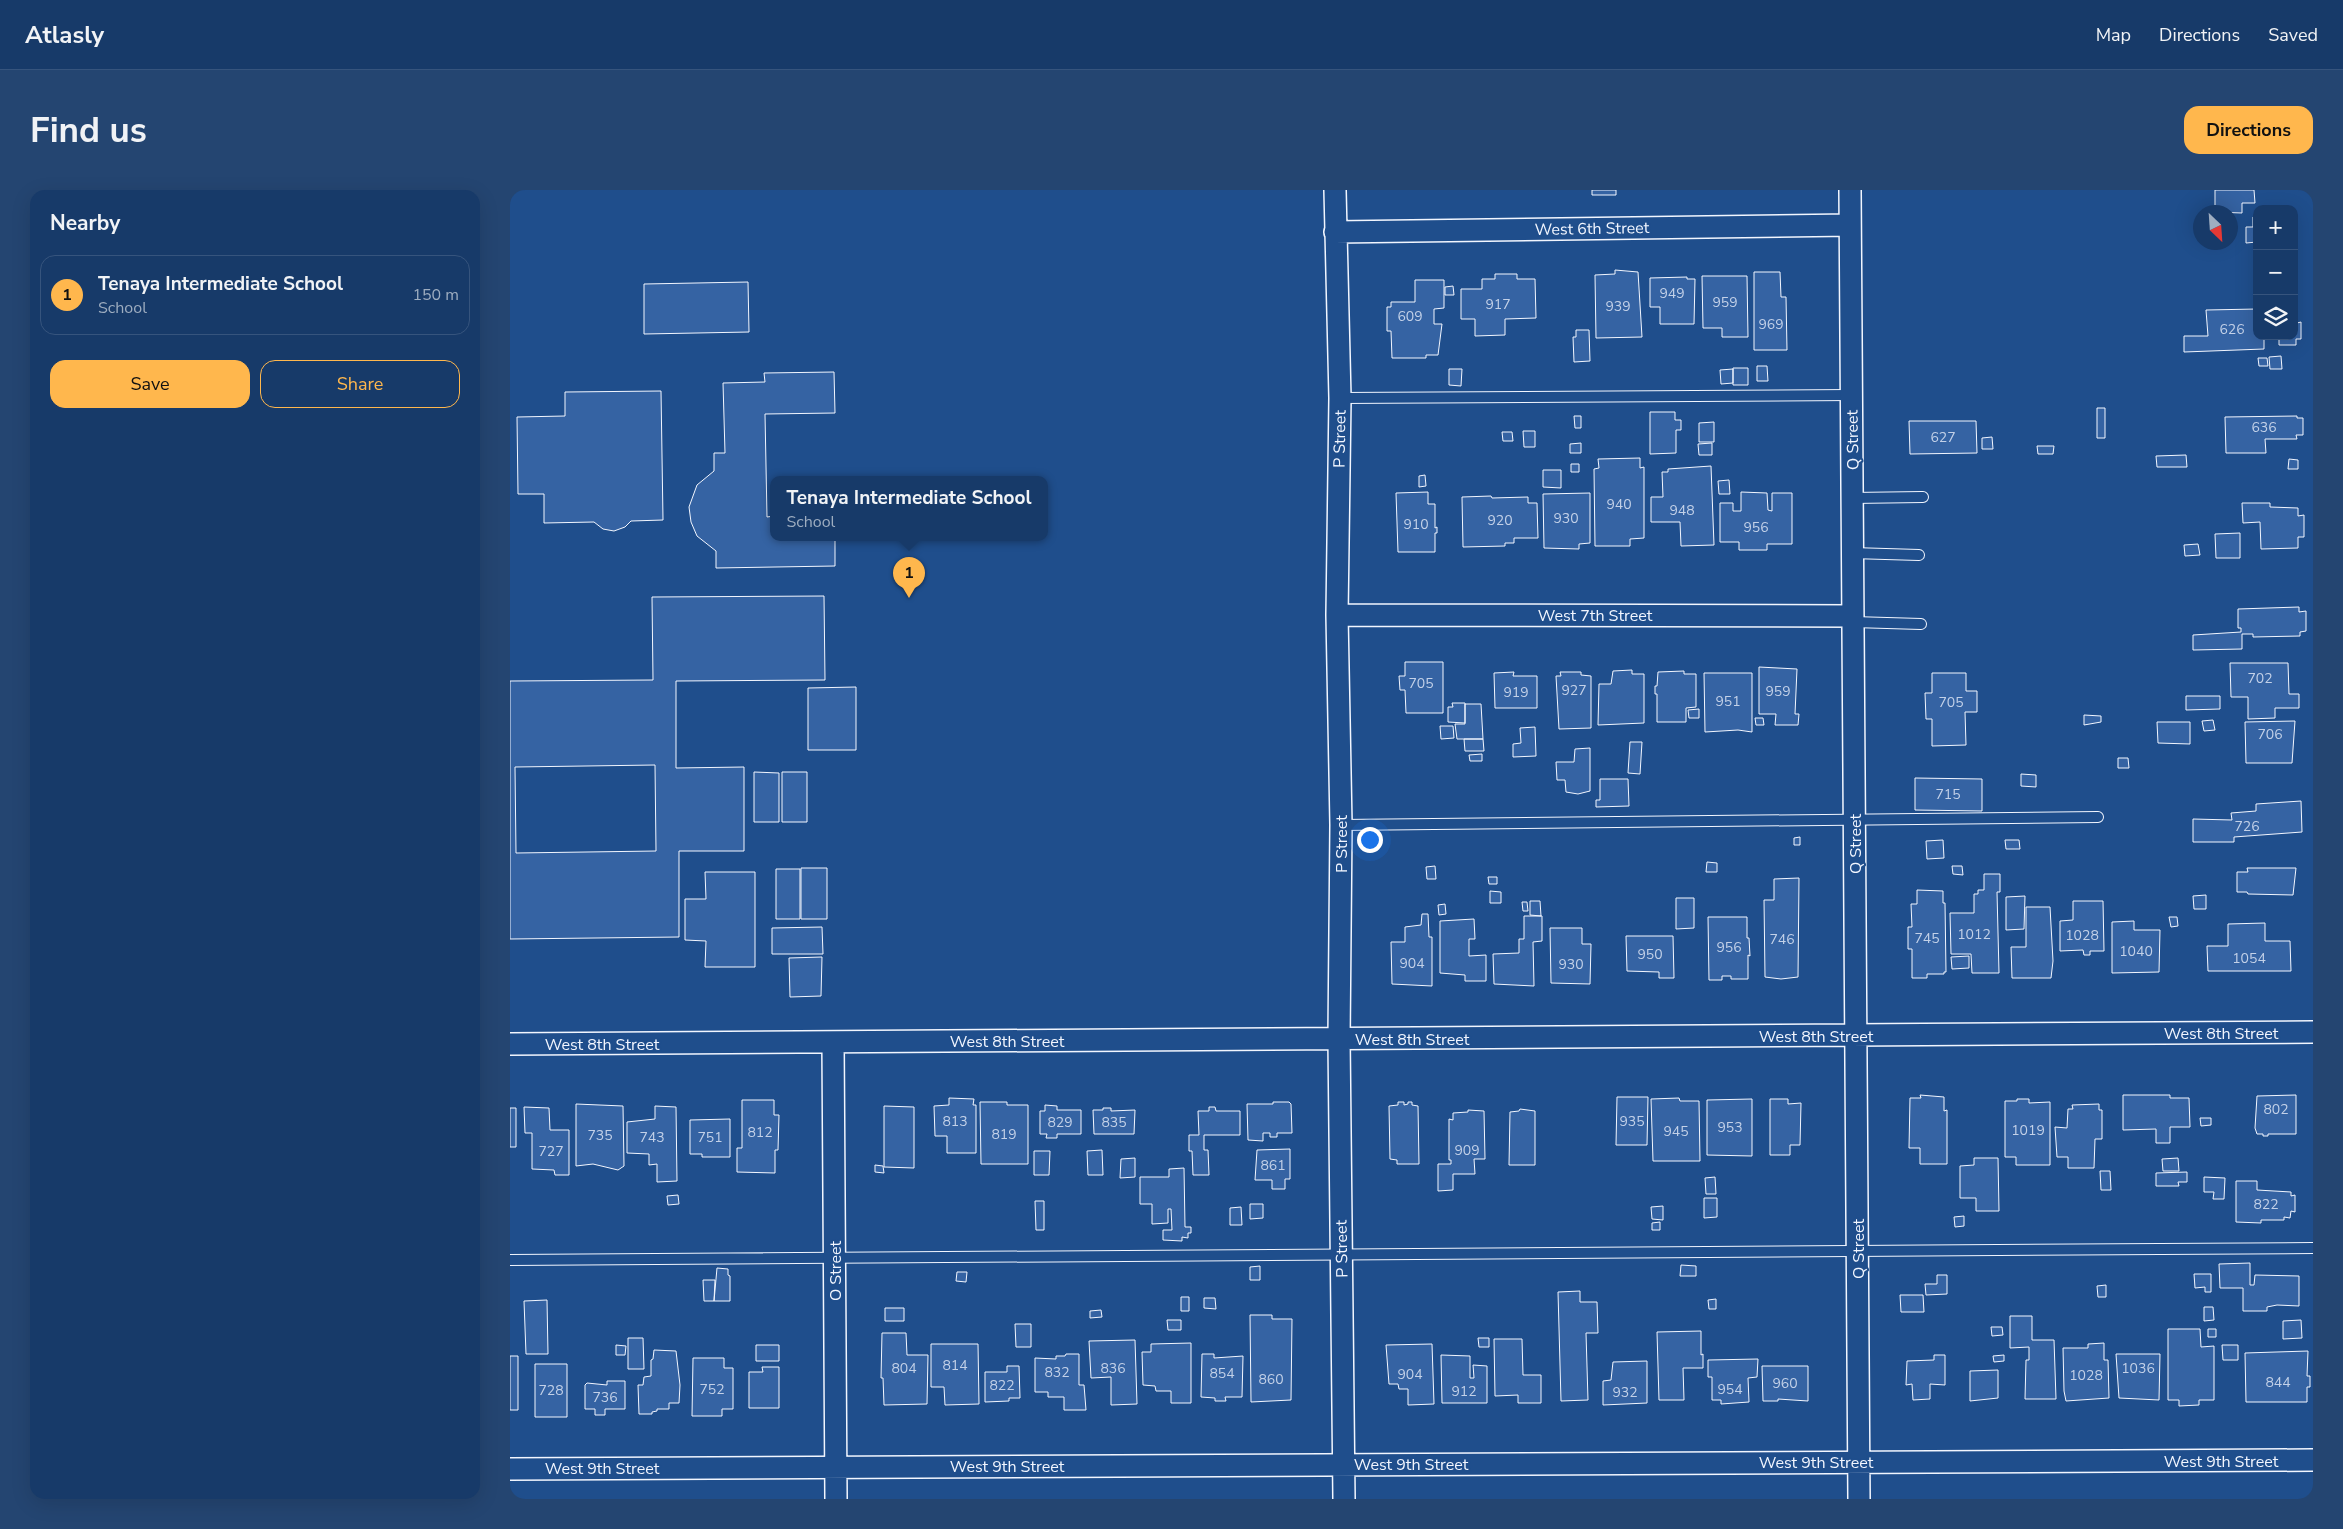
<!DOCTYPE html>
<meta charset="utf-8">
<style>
:root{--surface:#173a69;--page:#244571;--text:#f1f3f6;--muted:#9eadc0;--line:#36547d;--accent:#ffb74d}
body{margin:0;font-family:"Nunito Sans",sans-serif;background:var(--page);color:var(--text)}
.controls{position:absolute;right:15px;top:15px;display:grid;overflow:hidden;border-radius:10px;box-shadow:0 5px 20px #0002}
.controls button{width:45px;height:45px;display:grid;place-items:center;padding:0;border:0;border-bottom:1px solid var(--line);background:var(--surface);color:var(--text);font:25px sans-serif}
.compass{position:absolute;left:1683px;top:15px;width:45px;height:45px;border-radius:50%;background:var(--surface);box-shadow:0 5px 20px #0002;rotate:155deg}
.you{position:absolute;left:859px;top:649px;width:18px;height:18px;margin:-12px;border:4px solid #fff;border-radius:50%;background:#1a73e8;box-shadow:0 0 0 8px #1a73e833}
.badge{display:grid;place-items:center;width:32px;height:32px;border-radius:50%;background:var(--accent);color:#111;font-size:16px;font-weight:700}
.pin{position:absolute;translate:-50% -41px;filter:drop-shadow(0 1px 2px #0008)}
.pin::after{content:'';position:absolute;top:26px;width:18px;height:15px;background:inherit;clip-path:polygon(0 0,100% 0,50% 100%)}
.popup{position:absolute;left:260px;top:286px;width:278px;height:65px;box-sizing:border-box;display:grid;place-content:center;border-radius:10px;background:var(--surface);filter:drop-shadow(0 1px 4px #0005);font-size:16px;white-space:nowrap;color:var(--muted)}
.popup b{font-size:19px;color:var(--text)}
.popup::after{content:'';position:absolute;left:50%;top:100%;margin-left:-10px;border:10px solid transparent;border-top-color:var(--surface)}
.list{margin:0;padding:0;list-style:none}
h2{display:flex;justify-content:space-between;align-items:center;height:65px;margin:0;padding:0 20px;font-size:21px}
h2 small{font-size:16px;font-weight:400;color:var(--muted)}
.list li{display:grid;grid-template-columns:32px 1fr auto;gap:15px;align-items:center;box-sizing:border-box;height:80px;margin:0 10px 10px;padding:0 10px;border:1px solid var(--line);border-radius:15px}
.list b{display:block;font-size:19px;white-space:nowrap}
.list p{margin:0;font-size:16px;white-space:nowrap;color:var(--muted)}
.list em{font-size:16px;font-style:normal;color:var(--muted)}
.actions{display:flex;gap:10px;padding:15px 20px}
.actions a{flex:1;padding:11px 0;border:1px solid var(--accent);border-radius:15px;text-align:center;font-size:18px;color:var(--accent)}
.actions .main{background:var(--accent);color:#111}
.icon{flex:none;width:28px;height:28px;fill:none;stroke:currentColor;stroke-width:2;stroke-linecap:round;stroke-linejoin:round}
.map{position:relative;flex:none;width:1803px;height:1309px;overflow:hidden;border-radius:15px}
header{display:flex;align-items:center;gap:30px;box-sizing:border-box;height:70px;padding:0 25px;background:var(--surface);border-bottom:1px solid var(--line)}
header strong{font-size:24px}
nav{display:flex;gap:28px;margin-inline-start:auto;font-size:18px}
.intro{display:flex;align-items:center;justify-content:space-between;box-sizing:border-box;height:120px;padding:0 30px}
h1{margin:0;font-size:35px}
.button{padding:12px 22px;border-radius:15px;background:var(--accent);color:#111;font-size:18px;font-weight:700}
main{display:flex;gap:30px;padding:0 30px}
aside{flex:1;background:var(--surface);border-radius:15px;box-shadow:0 5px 20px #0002}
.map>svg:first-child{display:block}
.building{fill:#3563a3;stroke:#f2f6ff;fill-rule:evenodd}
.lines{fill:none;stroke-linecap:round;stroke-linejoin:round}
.service-casing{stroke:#f2f6ff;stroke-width:12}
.minor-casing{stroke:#f2f6ff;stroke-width:24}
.service{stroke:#1f4e8c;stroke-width:10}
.minor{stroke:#1f4e8c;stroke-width:21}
.labels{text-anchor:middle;stroke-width:4;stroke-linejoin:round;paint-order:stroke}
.number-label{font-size:14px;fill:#c3d1e8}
.street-label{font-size:16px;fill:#f2f6ff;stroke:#1f4e8c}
</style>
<header>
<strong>Atlasly</strong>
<nav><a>Map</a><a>Directions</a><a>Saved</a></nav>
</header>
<div class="intro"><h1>Find us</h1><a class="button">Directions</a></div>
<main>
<aside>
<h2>Nearby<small></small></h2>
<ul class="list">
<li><span class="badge">1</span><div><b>Tenaya Intermediate School</b><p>School</p></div><em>150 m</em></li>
</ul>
<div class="actions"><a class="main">Save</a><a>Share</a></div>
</aside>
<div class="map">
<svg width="1803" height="1309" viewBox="0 0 1803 1309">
<rect width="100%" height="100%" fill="#1f4e8c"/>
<path class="building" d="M1082,0H1106V5H1082Z
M1705,0H1744L1745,13H1732V23L1705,22Z
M1747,24V52L1736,53V37H1743V27Z
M1105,80L1128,82L1132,147L1086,148L1085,85L1105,84Z
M1244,82H1270L1271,107H1276L1277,160H1244Z
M985,84H1007V89H1025L1026,128L995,129V145L965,146V129H951V99H972V89H985Z
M1192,86H1237L1238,147H1212V138H1193Z
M1177,87V89H1185L1184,134H1150V117H1140V88Z
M905,90H934V118L924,119V134H932L928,165H916V168H882L881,141H877V117H881V112H905Z
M238,92L239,142L134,144V94Z
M943,96L944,105H935V97Z
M1747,119V146H1784V119H1787V133L1791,132V149H1786V155H1769V149L1754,148V159L1674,162V146H1698L1696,120Z
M1066,140H1079L1080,171L1064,172L1063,147H1066Z
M1771,166L1772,179H1760L1759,167Z
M1748,168H1757L1758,176H1749Z
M1247,176H1257L1258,191H1247Z
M1223,178H1238V195H1223Z
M939,179H952L951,196L939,195Z
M1223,179V193L1211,194L1210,180Z
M324,182L325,223L255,224L257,327L264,326V347H325V376L206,378V361L187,346L181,332L179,317L187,295L204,281V263H215L213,193L255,192L254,183Z
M151,201L153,330L121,331L115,337L104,341L93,339L84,332L34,333V304H8L7,227L55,226V202Z
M1587,218H1595V248H1587Z
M1140,222H1165V230H1171V240H1166V263L1140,264Z
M1064,226H1071V238H1065Z
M1787,226V228H1793V245H1786L1787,249H1755L1756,263H1716L1715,227Z
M1399,231H1466L1467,263L1400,264Z
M1204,232V252H1189V233Z
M1013,241H1025V257H1014Z
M992,242H1002L1003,251H993Z
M1482,247L1483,259H1472V248Z
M1071,253V263H1060V254Z
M1202,253V265H1189L1188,254Z
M1527,256H1544L1543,264H1528Z
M1676,265L1677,277H1647L1646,266Z
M1130,268V278L1134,277V348L1120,349V356H1085L1084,279L1089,278L1088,269Z
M1779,269L1788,270V279H1778Z
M1061,274H1069V282H1061Z
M1201,276L1204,355L1171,356L1170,332H1141V307H1153L1152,282H1158V279Z
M1033,280H1051V298L1033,297Z
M915,285L916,296L909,297V286Z
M1219,290L1220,304H1209L1208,291Z
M918,302V314H925V338L927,337V343H925V362H888L886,303Z
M1231,302L1257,303L1258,320L1262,321V303H1282V354H1257V360H1229V352H1210V313H1223V321H1231Z
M1080,303V353L1069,354V359L1034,358L1033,304Z
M981,306L982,308L1018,307V313H1027L1028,348H1004V353H995V356L953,357L952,307Z
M1732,313H1760V317L1788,318V326L1794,325V347H1788V358L1751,359L1750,332L1733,333Z
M1730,343V368H1706L1705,344Z
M1688,354L1690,365L1675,366L1674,355Z
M314,406L315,490L166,491V578L234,577V661H169V747L0,749V491L143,490L142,407ZM145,575L146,661L6,663L5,577Z
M1789,417V422L1796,421V441L1790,442V446L1743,447V444H1732V459L1683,460V445L1731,442V438H1728V419Z
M895,472H933V523H896L895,500H890L889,486H895Z
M1720,473H1778L1779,504H1789V518H1765V528L1738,529V507H1721Z
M1249,477L1287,479L1285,524H1289L1288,535H1265L1266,524H1249Z
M1122,480V484H1134V533L1088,535L1089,494H1101L1103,481Z
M1174,481V484H1186V517L1176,518V532H1147V504H1145V496H1147L1148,482Z
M1004,482L1003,486H1027V518H985L984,483Z
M1050,482H1071V485L1081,486V538L1049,539L1046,486H1051Z
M1194,483H1242V542L1228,540L1195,542Z
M1422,483H1456V501H1467V522H1455L1456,555L1422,556V529H1416L1415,503H1422Z
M346,497V560H298V498Z
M1676,506H1710V519L1676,520Z
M942,513H955V533L938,532V517H943Z
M955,514H971L973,549H947L945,534H955Z
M1189,519V528H1179L1178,520Z
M1574,525L1591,526V532L1574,535Z
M1245,528H1253L1254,535H1246Z
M1703,530L1705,540L1694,541L1692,531Z
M1785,531L1782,573H1736L1735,532Z
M1647,532H1680V554L1648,553Z
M930,536H943L944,548L931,549Z
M1025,537L1026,566L1003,567V554L1011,553L1010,538Z
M954,549H973L974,561H955Z
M1120,552H1132L1130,584L1118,583Z
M1080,558V601L1068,604L1056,602L1055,590H1047L1046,572H1064L1065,559Z
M972,564V571H960L959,565Z
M1608,568H1618L1619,578H1608Z
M244,582L269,583V632H244Z
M272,582H297V632H272Z
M1511,584L1526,585V597L1511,596Z
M1405,588L1472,589V621L1405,620Z
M1090,589H1118L1119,616L1086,617V610H1090Z
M1791,611L1792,642L1724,647V652H1683V629L1722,630L1721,623L1746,621V614Z
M1290,647V655H1284V648Z
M1433,650L1434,668L1417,669L1416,651Z
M1495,650H1509L1510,659H1496Z
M1197,672L1207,673V682H1196Z
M925,676L926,689H917L916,677Z
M1442,676H1452L1453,685L1443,684Z
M291,678H317V729H291Z
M1737,678H1786L1783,705L1738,704L1737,702H1727V682H1738Z
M266,679H290V729H266Z
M195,682H245V777H195L196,751L175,750V709H196Z
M1474,684H1490V702H1487L1489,783H1462L1461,764H1441L1440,723H1464V704H1468V700H1474Z
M978,687H987V694H979Z
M1289,688L1288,787L1271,789L1255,787L1254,710H1264V689Z
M1407,700L1433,701V713H1435L1436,782H1434V784H1417V788H1402V759H1398V737H1402L1401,714H1407Z
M980,701L991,702V713H980Z
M1696,705V719H1684L1683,706Z
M1515,706L1514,739L1496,740V707Z
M1166,708H1184V738L1166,739Z
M1020,711H1030L1031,726L1020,725Z
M1563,711H1593L1594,761H1580V765H1574L1573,760L1550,761V731L1563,730Z
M1012,712H1017L1018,721H1013Z
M935,714L936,724L929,725L928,715Z
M1516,717H1540L1543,771L1541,788H1502L1501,757H1516Z
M912,724H918L919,747H922V796L882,794L881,752H895V737L911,735Z
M1014,726H1032V751L1023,752L1024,796L984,794L983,764L1009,763V749H1014Z
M1198,727H1237V748H1239L1240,766L1238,765V789H1221V786H1212V790H1199Z
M1659,727H1667L1668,736L1661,737Z
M964,729L965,749H959V766L976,765V791H955V785L930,783V731Z
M1624,731V740H1650L1649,782L1602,783V732Z
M1755,733V751H1780L1781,781H1698L1697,756H1718V734Z
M312,737L313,764H262V738Z
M1040,738H1072V754H1081L1080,794L1041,793Z
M1116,746H1163L1164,788H1149V782L1117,781Z
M1459,766V778L1442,779L1441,767Z
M312,767L311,806L280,807L279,768Z
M1410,905L1434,907V921L1437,920V974H1410V958H1399L1400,908H1411Z
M1613,905H1660V908H1679L1680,937H1660V953H1646V939L1613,940Z
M1786,905V944H1758V946H1753V944H1747L1745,938L1747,906Z
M1107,907H1138L1137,955H1106Z
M439,908L464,909L463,915H466V963H437V946H425L424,916L439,915Z
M1169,908L1170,911H1189L1190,971H1143L1141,909Z
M1242,909V966L1197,965V910Z
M1260,909H1278V914L1291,913L1290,955H1280V965H1260Z
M1507,909H1519V913L1540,912V975H1506V967H1495V911H1507Z
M232,910H264V925H269L268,960H265V983L227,982V958H232Z
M470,912H497V915H518V974H471Z
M763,912H779L781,914L782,943H767V947H760V943H753V951L738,950L737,914H763Z
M888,912H894V915L898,914V912H902V915L908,916L909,974H887V970L880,969L879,916L888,915Z
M66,914L113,916L114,976L108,980L83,974L66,976Z
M1589,914V920H1592V949H1585L1584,978H1558V967H1547L1545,937L1557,938L1558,919H1563L1562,915Z
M535,915L547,916V920H571V944H547V948H536L537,944H530V921H535Z
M145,916L166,917L167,991L147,992V974L139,975V964L117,963V932L145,929Z
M374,916L404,917V978L374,977Z
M14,917L39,918L40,940H59V985H45L44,980L22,979V943H15Z
M699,917H705L706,921H730V945H694V960H698L699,985H683L682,961H679V945H689L688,921H699Z
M0,918H6V957H0Z
M593,918H601V921L625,920L624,944H584L583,920H593Z
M1010,919L1025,921V975H999L1000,922L1009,921Z
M958,920L974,921L975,969H964L965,984H943V1000L928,1001V974H941V970H939V929L943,930V923L958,922Z
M1690,928H1701V935L1691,936Z
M220,929V967H192V964H180V930Z
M780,959V989H775V999H762V990H745L747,960Z
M592,960L593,985H578L577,961Z
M524,961H540L539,985H524Z
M625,968V987L610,988L611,969Z
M1464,968H1488L1489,1021H1466V1008H1450V976L1464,975Z
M1668,968L1669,981H1653L1652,969Z
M365,975L373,976L374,983L365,982Z
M674,978L675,1037H681V1043H678V1048L672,1047V1051L653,1050V1040H662L661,1019H658V1033L642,1034V1014H630V987H659V979Z
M1590,981H1600L1601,1000H1591Z
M1677,982V992H1668L1669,996H1646V983Z
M1205,987L1206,1004H1196L1195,988Z
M1694,987L1715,988L1714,1009H1703L1704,1002H1694Z
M1726,991H1747V1000L1781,1002V1006L1785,1005V1022L1781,1021L1780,1028L1774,1027V1030H1751V1033L1726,1032Z
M168,1005L169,1014L158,1015L157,1006Z
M1194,1008H1207V1027L1194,1028Z
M525,1011H534V1040H526Z
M740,1014H753V1028L740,1029Z
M1153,1016V1030L1142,1029L1141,1017Z
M731,1017L732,1035H720V1018Z
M1454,1026V1036L1445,1037L1444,1027Z
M1150,1032V1040H1142V1033Z
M1740,1073V1095H1744L1745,1085L1789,1086V1116L1767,1115L1757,1117V1121H1733V1098H1710L1709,1074Z
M1171,1075L1186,1076V1086H1170Z
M750,1076V1090H740V1077Z
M207,1078L218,1079V1085L220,1086V1111H204Z
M447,1082H457L456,1092L446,1091Z
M1684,1084H1701V1102H1695V1097L1685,1098Z
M1427,1085H1437V1104L1416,1105L1415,1094H1427Z
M193,1090H205L204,1111H194Z
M1596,1095V1107H1588L1587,1096Z
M1070,1101V1112H1087L1088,1143H1076L1078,1210L1051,1211L1048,1102Z
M1390,1105H1413L1414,1122H1391Z
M671,1107H679V1121H671Z
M694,1108H705L706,1119L694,1118Z
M1206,1109V1119H1199L1198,1110Z
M37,1110L38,1164H16L14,1111Z
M1694,1117H1703L1704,1130L1694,1131Z
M375,1118H394V1131H375Z
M591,1120L592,1127L580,1128V1121Z
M740,1125H762V1129H782L781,1210L741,1212Z
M1500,1126H1522V1150H1544L1546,1209H1515L1516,1170H1519V1157L1500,1158Z
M657,1130H671V1140H658Z
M1791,1130L1792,1148L1773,1149V1131Z
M505,1134H521V1157H506Z
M1481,1137H1492L1493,1145L1482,1146Z
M1658,1139H1690L1691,1157L1704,1156V1210H1689V1215L1669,1216V1210H1658Z
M1698,1139H1706V1147H1698Z
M1191,1141V1165L1193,1164V1178H1173L1174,1210H1149L1147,1142Z
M372,1143H396L397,1165H418L417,1214L374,1215L373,1188H371Z
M118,1148H133L134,1179H118Z
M968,1148H979V1157H969Z
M984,1149H1012L1013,1185H1031V1213H1008V1205L985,1206Z
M625,1150L627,1214L601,1215V1187L581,1188L579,1151Z
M681,1153V1213H661V1201H646L645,1196L633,1195L632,1162H641V1154Z
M1594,1153V1170H1598L1599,1208L1556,1211L1554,1201L1553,1158H1578V1154Z
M421,1154H468L469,1214L435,1215L434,1197H421Z
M922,1154L924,1214L898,1215V1199H889L888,1194H879L876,1155Z
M106,1155L116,1156L115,1165H106Z
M246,1155H269V1171H246Z
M1712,1155H1728V1170H1713Z
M144,1160L166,1161L170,1195L169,1213H159V1219H147V1221L142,1222V1224H129L128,1195H133L134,1187L141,1186V1170L143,1169Z
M1798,1161L1797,1186H1800V1197H1797V1212H1736L1735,1163Z
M556,1164H569V1195H574L576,1220H554V1207H538V1202H525V1168L546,1169V1166H555Z
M692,1164H704V1168L733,1166L732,1207H715L716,1211H705V1208L691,1207Z
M1606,1164H1650L1649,1210L1609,1208Z
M931,1165L960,1166V1188H964L963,1175L977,1176V1213H932Z
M1424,1165H1435V1195L1420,1194V1209L1403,1210L1402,1194L1396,1195L1397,1171L1424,1170Z
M1494,1165V1171L1484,1172L1483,1166Z
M0,1166H8V1220H0Z
M183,1168H214V1178H223V1219H212V1226H182Z
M1248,1169L1247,1187L1238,1188L1239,1212L1211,1214V1210H1202V1187H1198V1170Z
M1137,1171V1213L1093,1215V1191L1101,1190L1103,1172Z
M25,1174H57V1227H25Z
M497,1176H509L510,1208H499V1211L475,1212V1182H497Z
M1252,1176H1298V1211L1268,1209V1211H1253Z
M252,1177H269V1218H239V1182H253Z
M1488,1180V1208L1460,1211V1181Z
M97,1191H115V1219H95V1225H85V1219H75V1195L77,1193L97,1195Z"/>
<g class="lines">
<defs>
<path id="service" d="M830,208L1341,205
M1342,308L1413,307
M1342,363L1409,365
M1343,432L1411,434
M831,635L1588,627
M0,1070L1803,1058"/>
<path id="minor" d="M825,0L830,208L827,425L831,635L829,849L834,1309
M1340,0L1349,1309
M825,42L1340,35
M827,425L1343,426
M323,852L326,1309
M0,854L1803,842
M0,1279L1803,1270"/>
</defs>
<use href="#service" class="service-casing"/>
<use href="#minor" class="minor-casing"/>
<use href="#service" class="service"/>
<use href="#minor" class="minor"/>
</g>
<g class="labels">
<g class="number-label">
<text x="1162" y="108">949</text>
<text x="1215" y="117">959</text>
<text x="988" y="119">917</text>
<text x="1108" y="121">939</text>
<text x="900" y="131">609</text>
<text x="1261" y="139">969</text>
<text x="1722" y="144">626</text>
<text x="1754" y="242">636</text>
<text x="1433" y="252">627</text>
<text x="1109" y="319">940</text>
<text x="1172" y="325">948</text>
<text x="1056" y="333">930</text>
<text x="990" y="335">920</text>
<text x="906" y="339">910</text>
<text x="1246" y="342">956</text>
<text x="1750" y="493">702</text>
<text x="911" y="498">705</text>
<text x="1064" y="505">927</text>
<text x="1268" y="506">959</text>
<text x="1006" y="507">919</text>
<text x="1218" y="516">951</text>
<text x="1441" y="517">705</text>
<text x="1760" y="549">706</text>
<text x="1438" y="609">715</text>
<text x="1737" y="641">726</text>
<text x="1464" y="749">1012</text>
<text x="1572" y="750">1028</text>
<text x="1417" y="753">745</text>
<text x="1272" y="754">746</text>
<text x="1219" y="762">956</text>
<text x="1626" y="766">1040</text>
<text x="1140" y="769">950</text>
<text x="1739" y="773">1054</text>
<text x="902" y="778">904</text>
<text x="1061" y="779">930</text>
<text x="1766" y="924">802</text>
<text x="445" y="936">813</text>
<text x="1122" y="936">935</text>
<text x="550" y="937">829</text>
<text x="604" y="937">835</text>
<text x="1220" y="942">953</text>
<text x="1518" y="945">1019</text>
<text x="1166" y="946">945</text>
<text x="250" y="947">812</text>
<text x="494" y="949">819</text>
<text x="90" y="950">735</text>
<text x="142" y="952">743</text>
<text x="200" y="952">751</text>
<text x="957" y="965">909</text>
<text x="41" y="966">727</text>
<text x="763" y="980">861</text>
<text x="1756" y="1019">822</text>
<text x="445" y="1180">814</text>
<text x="394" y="1183">804</text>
<text x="603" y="1183">836</text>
<text x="1628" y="1183">1036</text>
<text x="547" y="1187">832</text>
<text x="712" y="1188">854</text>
<text x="900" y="1189">904</text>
<text x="1576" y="1190">1028</text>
<text x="761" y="1194">860</text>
<text x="1768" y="1197">844</text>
<text x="1275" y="1198">960</text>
<text x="492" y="1200">822</text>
<text x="202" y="1204">752</text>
<text x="1220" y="1204">954</text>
<text x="41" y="1205">728</text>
<text x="954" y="1206">912</text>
<text x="1115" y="1207">932</text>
<text x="95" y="1212">736</text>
</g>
<g class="street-label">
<text transform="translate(1082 38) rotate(-1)" y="6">West 6th Street</text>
<text transform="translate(829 249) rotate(-89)" y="6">P Street</text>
<text transform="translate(1342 250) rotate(-91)" y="6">Q Street</text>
<text x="1085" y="431">West 7th Street</text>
<text transform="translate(831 654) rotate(-90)" y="6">P Street</text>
<text transform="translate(1345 654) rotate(-90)" y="6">Q Street</text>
<text x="1711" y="849">West 8th Street</text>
<text x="1306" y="852">West 8th Street</text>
<text x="902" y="855">West 8th Street</text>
<text x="497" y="857">West 8th Street</text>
<text x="92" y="860">West 8th Street</text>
<text transform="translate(831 1059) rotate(-91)" y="6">P Street</text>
<text transform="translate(1348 1059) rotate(-90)" y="6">Q Street</text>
<text transform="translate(325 1081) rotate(-90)" y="6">O Street</text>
<text x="1711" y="1277">West 9th Street</text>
<text x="1306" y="1278">West 9th Street</text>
<text x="901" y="1280">West 9th Street</text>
<text x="497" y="1282">West 9th Street</text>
<text x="92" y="1284">West 9th Street</text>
</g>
</g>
</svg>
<div class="controls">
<button>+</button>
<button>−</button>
<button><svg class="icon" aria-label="layers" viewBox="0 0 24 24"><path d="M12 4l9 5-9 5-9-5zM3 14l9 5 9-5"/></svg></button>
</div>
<svg class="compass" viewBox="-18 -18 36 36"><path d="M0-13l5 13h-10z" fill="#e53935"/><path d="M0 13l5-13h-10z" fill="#9eadc0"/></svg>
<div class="you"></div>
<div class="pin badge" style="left:399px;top:408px">1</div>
<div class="popup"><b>Tenaya Intermediate School</b>School</div>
</div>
</main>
